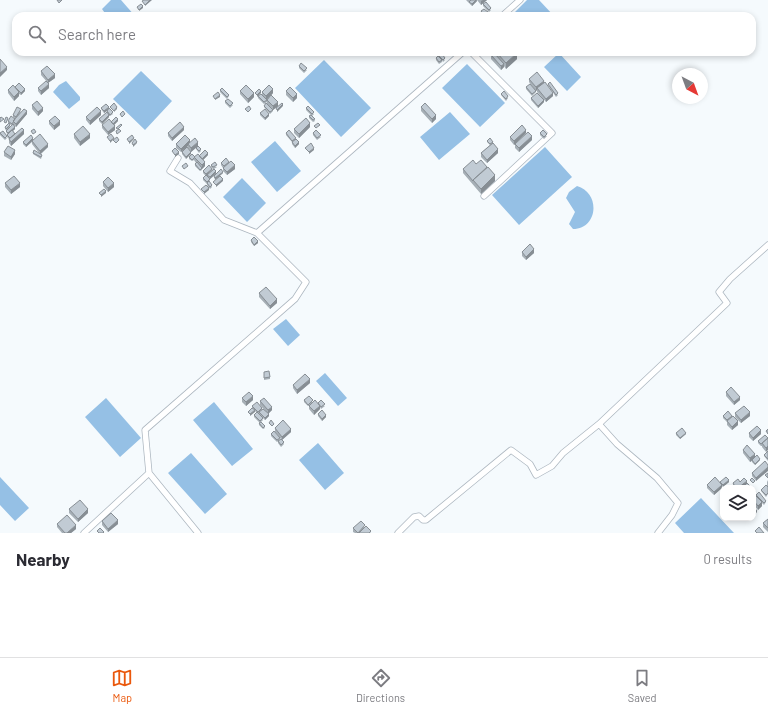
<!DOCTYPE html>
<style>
:root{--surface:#fff;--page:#f7f7f7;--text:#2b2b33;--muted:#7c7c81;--line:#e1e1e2;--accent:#ea580c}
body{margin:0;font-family:Barlow,sans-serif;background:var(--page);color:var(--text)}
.controls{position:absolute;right:12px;bottom:12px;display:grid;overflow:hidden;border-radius:8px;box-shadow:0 2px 6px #0003}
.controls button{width:36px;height:36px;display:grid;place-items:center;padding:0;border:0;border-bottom:1px solid var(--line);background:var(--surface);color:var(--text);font:20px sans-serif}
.compass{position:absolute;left:672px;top:68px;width:36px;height:36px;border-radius:50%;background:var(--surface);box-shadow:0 2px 6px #0003;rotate:139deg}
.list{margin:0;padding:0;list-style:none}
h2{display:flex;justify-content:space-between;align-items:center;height:52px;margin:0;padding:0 16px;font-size:17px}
h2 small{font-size:13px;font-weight:400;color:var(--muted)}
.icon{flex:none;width:22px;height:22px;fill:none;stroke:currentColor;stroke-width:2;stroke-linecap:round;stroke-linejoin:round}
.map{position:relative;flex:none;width:768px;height:533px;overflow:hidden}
.search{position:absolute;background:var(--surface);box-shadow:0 2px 6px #0003;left:12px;right:12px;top:12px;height:44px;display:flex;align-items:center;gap:10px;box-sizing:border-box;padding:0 14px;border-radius:12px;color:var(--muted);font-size:15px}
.sheet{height:124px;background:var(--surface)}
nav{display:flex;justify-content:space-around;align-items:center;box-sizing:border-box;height:56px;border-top:1px solid var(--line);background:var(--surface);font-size:11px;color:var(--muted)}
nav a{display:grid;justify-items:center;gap:2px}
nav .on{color:var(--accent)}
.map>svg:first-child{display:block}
.water{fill:#95c0e5}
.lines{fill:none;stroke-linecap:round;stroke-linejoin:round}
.street-casing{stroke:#adb7c0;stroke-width:7}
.street{stroke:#fff;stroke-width:5.5}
.wall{fill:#a6afb6;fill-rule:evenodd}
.shaded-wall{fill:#878e94}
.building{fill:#c1cbd4;stroke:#878e94}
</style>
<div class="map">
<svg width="768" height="533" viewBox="0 0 768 533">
<rect width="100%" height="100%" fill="#f5fafd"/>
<path class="water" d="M111,0H121L135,16H107L102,9Z
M527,0H539L554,16H511Z
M559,53L581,77L567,91L544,67Z
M324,60L371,108L341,137L295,88Z
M467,64L505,103L480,127L442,88Z
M141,71L172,101L145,130L113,99Z
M66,81L80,97V100L69,109L53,92L59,85Z
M450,112L470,134L439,160L420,137Z
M275,141L301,171L277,192L251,162Z
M545,147L572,177L519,225L492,195Z
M242,178L266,203L247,222L223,197Z
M577,186C601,193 598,229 573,229L569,224L575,212L566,198L569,192Z
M286,319L300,335L288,346L273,329Z
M325,373L347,398L338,406L316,381Z
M106,398L141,438L120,457L85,417Z
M214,402L253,449L232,466L193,420Z
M318,443L344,473L325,490L299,460Z
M191,453L227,494L205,514L168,473Z
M0,477L29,508L15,521L0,505Z
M701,498L734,533H684L675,523Z"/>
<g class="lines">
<defs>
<path id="street" d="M502,16L520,0
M471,52L552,133L484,196
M257,233L463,52
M599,424L727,303L719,292L730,279L768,245
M149,473L145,430L295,299L306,282L257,233L224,220L190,183L170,171L178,158
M84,533L149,473L198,533
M398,533L414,517L419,516L423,520H426L511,450L530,464L536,475L552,466L563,453L599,424L617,444L657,478L678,503L672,515L658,533"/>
</defs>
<use href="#street" class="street-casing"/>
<use href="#street" class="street"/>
</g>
<path class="wall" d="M466,0H487L481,5L477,0V1L472,6L469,3V2V3Z
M483,4L491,10L489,12L483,6Z
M497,53L517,59L506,69L504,66V67L501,70L491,59V55L497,56Z
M439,56L445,60L443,62L442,60V62L439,64L436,60V58L439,57Z
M299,66L307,70L304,73L299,68Z
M41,71L55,78L48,83L41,75Z
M529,79L544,83L553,96L546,102L537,92V90L536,91V92L532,96L526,89V87L534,89L529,82Z
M548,84L558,95L556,97L548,85Z
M15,87L25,91L21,95L19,94V96L14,101L8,93V90Z
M38,88H49L41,95L38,91Z
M220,90L229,96L227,99L220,92Z
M240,91L254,97L248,103L240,94Z
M286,91L297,98L293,102L286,95Z
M262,92L273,93L271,96L278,106L273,110L270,106L273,111L270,114L264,107V106L267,103V102L264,104L258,98V96L262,95Z
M501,94L508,98L506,101L501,95Z
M531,98L544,102L538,108L531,100Z
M225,101L233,105L230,108L225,103Z
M32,105L43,111L38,116L32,109Z
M421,107L436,119L432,123L421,111Z
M101,108L109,109L113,114L110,116H109V117L102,124L99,121V119L107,112V111L104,113L101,109Z
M306,108L314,114L312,116L315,121L313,122L309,118V116L311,115L306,110Z
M21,111L19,115L27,114L16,127L14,125L15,129L13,131L15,134H24L11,146L9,143V139L7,137L8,135L6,132V130L5,129V127L9,123H8V121L15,120L16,119L13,117V115ZM13,123V125L10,127L9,124L12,125Z
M260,113L269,116L265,120L260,115Z
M101,115L90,125L86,120V117Z
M49,121L60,125L54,130L49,124Z
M118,121L114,125L115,130L108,135L102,128V125L111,122Z
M310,127L299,138L294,133V129Z
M184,130L172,141L168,136V133Z
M0,133L7,138L5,140L0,135Z
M286,133L296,139L299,144L295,148L292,144V142L286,135Z
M313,133L321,137L317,140L313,135Z
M526,133L514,145L510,140V137Z
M540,133L547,136L544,139L540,135Z
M74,134L90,138L80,146L74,138Z
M33,139L48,147L41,154L42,156L41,159L33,154V153H39L32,144V142L26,147L23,144V142Z
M532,140L519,152L515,148V144Z
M487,141L493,142V143L498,153L487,163L481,157V153L490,145L487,142Z
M190,142L198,146L201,151L199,153L196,149V148L191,152L188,148V146L181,152L176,148V144Z
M187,147L186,159L182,154V152Z
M4,152L15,154L11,160L4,156Z
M208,155L203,160L205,166L202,169V170L200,171L195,166V164L196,163L194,160L192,161L189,159V157Z
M221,163H229L235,169L227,175L223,171V168L221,165Z
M209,165L206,175L210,181L209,182L212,187L210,189L207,185V184L203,180V178L206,176L203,173V171Z
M211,165L217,167L214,169L216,173H223L215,180L214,177V176L210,179L207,176V175L213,169L211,167Z
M463,169L495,181L481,194L463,173Z
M103,182L114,187L108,192L103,186Z
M5,183L20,187L11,194L5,187Z
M251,240L258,243L254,246L251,242Z
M522,252L534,253L526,260L522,256Z
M259,293L277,303L270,309L259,297Z
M264,372L270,377V379L264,380Z
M310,383L297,394L293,388V385Z
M726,392L740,400L734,405L726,396Z
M242,398L253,400L246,406L242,402Z
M304,400L313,402L318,404V403L325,406L321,409L320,407V409L314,415L309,409V406H308L304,402Z
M260,401L272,410L268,414L260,405Z
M252,406L262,409L269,416L265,420L259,414V413L258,414L263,420L261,422L265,428L263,429L259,425V423H260L254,417V415L257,413L252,408Z
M735,413L750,416L741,423L735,417Z
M318,414L326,417L322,421L318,416Z
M723,416L732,417L738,425L732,430L727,425V422L723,418Z
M275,428L291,432L282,440L284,444L281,447L278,443V441L281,439L275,432Z
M676,433L686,434L680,439L676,435Z
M749,433L761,434L753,441L749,437Z
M271,434L280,439L277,442L271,436Z
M768,438L766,452L762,447V446H761L758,443V441Z
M743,450L755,457L760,460L755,465L752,462V461L750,462L743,453Z
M768,451V461L764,456V455Z
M768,465L756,481L752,476V473Z
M768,480V494L766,497L761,491V490L767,485V482Z
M720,482H729L723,487L722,486V488L714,495L707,488V485Z
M740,482L747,483L752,488H733V483Z
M753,489L756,496V495L766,502L764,505L762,503V506L758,510L753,504Z
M69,509L88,513L78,522L69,513Z
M768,519V532L763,527V523Z
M102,521L118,524L108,532L102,525Z
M57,524L76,529L71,533H62L57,527Z
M365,527L371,533H355L353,532V528Z"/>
<path class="shaded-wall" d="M150,0H152L145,6V5Z
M477,0V1L472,6V4Z
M483,0H487L481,5V1Z
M143,6V8L139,11V10Z
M517,53V59L506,69V63Z
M504,64V67L501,70V66Z
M7,67V70L0,77V73Z
M55,74V78L48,83V80Z
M544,81V85L537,88V90L536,91V87Z
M49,84V88L41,95V91Z
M25,89V91L21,95V93Z
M273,89V93L266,100V96Z
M261,91V93L257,97V95Z
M19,92V96L14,101V97Z
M254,93V97L248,103V99Z
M553,93V96L546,102V99Z
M297,94V98L293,102V98Z
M220,95V97L215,100V99Z
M544,100V102L538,108V106Z
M278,102V106L273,110V106Z
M283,104V106L277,112V110Z
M109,107V109L104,113V111Z
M117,107V109L114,112V111Z
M43,108V111L38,116V112Z
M27,111V114L16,127V124Z
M101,111V115L90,125V121Z
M269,114V116L265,120V118Z
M109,115V117L102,124V122Z
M436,115V119L432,123V119Z
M118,119V121L113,126V124Z
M60,121V125L54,130V126Z
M310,123V127L299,138V134Z
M115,126V130L108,135V132Z
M15,127V129L8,135V133Z
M184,127V130L172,141V138Z
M24,130V134L11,146V142Z
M526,130V133L514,145V141Z
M90,134V138L80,146V142Z
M532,136V140L519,152V148Z
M33,138V140L26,147V145Z
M114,138V139L110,143V141Z
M134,138V139L129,144V142Z
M190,140V144H188V146L181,152V149Z
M137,142V143L133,147V145Z
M198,142V146L191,152V148Z
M299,142V144L295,148V146Z
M48,144V147L40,154V151Z
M314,148V150L309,154V152Z
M498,149V153L487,163V160Z
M15,150V154L11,160V157Z
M179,152V154L175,157V155Z
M191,152V154L186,159V157Z
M208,153V155L202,161V159Z
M205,162V166L202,169V165Z
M235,165V169L227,175V172Z
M212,169V170L206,176V174Z
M216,171V173L210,179V177Z
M223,172V173L215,180V178Z
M495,175V181L481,194V189Z
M223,179V181L216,187V185Z
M20,183V187L11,194V190Z
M114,183V187L108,192V188Z
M209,188V190L204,194V192Z
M106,191V193L101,197V195Z
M258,241V243L254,246V245Z
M534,249V253L526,260V257Z
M277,299V303L270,309V306Z
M310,379V383L297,394V390Z
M253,396V400L246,406V402Z
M740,397V400L734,405V402Z
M320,406V409L314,415V411Z
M272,407V410L268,414V410Z
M255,410V412L250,416V414Z
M750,412V416L741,423V420Z
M269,414V416L265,420V418Z
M326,415V417L322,421V419Z
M738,421V425L732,430V427Z
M291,429V432L282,440V437Z
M761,430V434L753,441V438Z
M686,433V434L680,439V438Z
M768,446V450L766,452V448Z
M755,454V457L750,462V458Z
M760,459V460L755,465V464Z
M768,467V471L756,481V478Z
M729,480V482L723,487V485Z
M747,481V485L743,488H738Z
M722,485V488L714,495V492Z
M755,491V495L753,497V494Z
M762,502V506L758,510V506Z
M88,509V513L78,522V519Z
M757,511V512L754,516V514Z
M118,520V524L108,532V529Z
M76,525V529L71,533H67Z"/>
<path class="building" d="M57,0H62L59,3Z
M144,0H150L145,5L142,1Z
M471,0H476L472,4L469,2Z
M486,2L491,8L489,10L483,4Z
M141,4L143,6L139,10L137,7Z
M484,9L488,12L484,15L481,11Z
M497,52H516L517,53L506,63L497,53Z
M494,53L504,64L501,66L491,55Z
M442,54L445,58L443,60L439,56Z
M438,56L442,60L439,62L436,58Z
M0,59L7,67L0,73Z
M301,63L307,68L304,71L299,66Z
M47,66L55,74L48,80L41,71Z
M537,72L544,81L536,87L529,79Z
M46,81L49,84L41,91L38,88Z
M545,82L553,93L546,99L537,88Z
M550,82L558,93L556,95L548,84Z
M19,83L25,89L21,93L15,87Z
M530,84L536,91L532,94L526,87Z
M13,85L19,92L14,97L8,90Z
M246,85L254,93L248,99L240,91Z
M269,85L273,89L266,96L262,92Z
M290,87L297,94L293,98L286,91Z
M222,88L229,95L227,97L220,90Z
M259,89L261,91L257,95L255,93Z
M504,91L508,96L506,99L501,94Z
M218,92L220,95L215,99L213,96Z
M537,93L544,100L538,106L531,98Z
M261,94L267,100L264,102L258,96Z
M271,95L278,102L273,106L267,100Z
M228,99L233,103L230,106L225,101Z
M37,101L43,108L38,112L32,105Z
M114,103L117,107L114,111L110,107Z
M266,103L273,110L270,112L264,106Z
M282,103L283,104L277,110L276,108Z
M425,103L436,115L432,119L421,107Z
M106,104L109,107L104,111L101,108Z
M249,106L251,109L248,112L245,109Z
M308,106L314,112L312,114L306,108Z
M17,107L21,109L16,117L13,115Z
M97,107L101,111L90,121L86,117Z
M109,108L113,112L110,115L107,111Z
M24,109L27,111L16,124L13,121Z
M265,109L269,114L265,118L260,113Z
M123,111L125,114L122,117L120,114Z
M107,112L109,115L102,122L99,119Z
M311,115L315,119L313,120L309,116Z
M11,116L15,119L12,124L8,121Z
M55,116L60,121L54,126L49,121Z
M1,117L4,119L0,122V118Z
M6,117L8,118L6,123L4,122Z
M116,117L118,119L113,124L111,122Z
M306,118L310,123L299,134L294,129Z
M109,119L115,126L108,132L102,125Z
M180,122L184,127L172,138L168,133Z
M9,123L10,125L6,129L5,127Z
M318,123L320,125L316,128L314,126Z
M13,124L15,127L8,133L6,131Z
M121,124L122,125L118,129L116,128Z
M522,125L526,130L514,141L510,137Z
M83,126L90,134L80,142L74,134Z
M22,128L24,130L11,142L9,139Z
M34,129L36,132L33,134L31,131Z
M119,129L121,131L117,134L116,131Z
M12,130L15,134L10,138L7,135Z
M289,130L296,138L292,141L286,133Z
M316,130L321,135L317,138L313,133Z
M543,130L547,134L544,137L540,133Z
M3,131L7,136L5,138L0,133Z
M528,132L532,136L519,148L515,144Z
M40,134L48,144L40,151L32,141Z
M111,134L114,138L110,141L107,137Z
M31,135L33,138L26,145L23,142Z
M132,135L134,138L129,142L127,139Z
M185,135L190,140L181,149L176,144Z
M117,137L119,140L116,143L113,140Z
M195,138L198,142L191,148L188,144Z
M490,138L493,142L490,144L487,141Z
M135,139L137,142L133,145L132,143Z
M296,139L299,142L295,146L292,142Z
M311,143L314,148L309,152L305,148Z
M493,143L498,149L487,160L481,153Z
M8,146L15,150L11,157L4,152Z
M198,146L201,149L199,151L196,148Z
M187,147L191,152L186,157L182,152Z
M175,148L179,152L175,155L172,151Z
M34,150L42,155L41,157L33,153Z
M205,150L208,153L202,159L199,156Z
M192,154L195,157L192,160L189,157Z
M198,154L205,162L202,165L194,157Z
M226,158L229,162L224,166L221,163Z
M473,160L476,164L481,160L487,167L473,180V181L463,169Z
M231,161L235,165L227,172L223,168Z
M197,162L202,168L200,170L195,164Z
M215,162L217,165L213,167L211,165Z
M186,163L188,166L184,169L182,166Z
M209,165L212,169L206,174L203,171Z
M488,167L495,175L481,189L473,180Z
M214,169L216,171L210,177L207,175Z
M221,169L223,172L215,178L214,176Z
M206,175L210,179L207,182L203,178Z
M14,176L20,183L11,190L5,183Z
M220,176L223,179L216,185L213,182Z
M108,177L114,183L108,188L103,182Z
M209,181L212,185L210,187L207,183Z
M206,185L209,188L204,192L201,189Z
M104,189L106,191L101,195L99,193Z
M254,237L258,241L254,245L251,240Z
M530,244L534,249L526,257L522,252Z
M266,287L277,299L270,306L259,293Z
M269,371L270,377L264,378V372Z
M305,374L310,379L297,390L293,385Z
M731,387L740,397L734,402L726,392Z
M249,392L253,396L246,402L242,398Z
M309,396L313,400L308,405L304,400Z
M264,398L272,407L268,410L260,401Z
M315,400L320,406L314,411L309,406Z
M321,400L325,404L321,407L318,403Z
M257,402L262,408L258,412L252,406Z
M744,406L750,412L741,420L735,413Z
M252,408L255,410L250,414L248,412Z
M263,409L269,414L265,418L259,412Z
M322,410L326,415L322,419L318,414Z
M728,411L732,416L727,420L723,416Z
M257,412L263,418L260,421L254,415Z
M733,416L738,421L732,427L727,421Z
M271,420L274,424L272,426L269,423Z
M283,420L291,429L282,437L275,428Z
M261,422L265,426L263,428L259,423Z
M757,426L761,430L753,438L749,433Z
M682,428L686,433L680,438L676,433Z
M768,429V434L766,431Z
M274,431L280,438L277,440L271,434Z
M765,435L768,438L761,444L758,441Z
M768,438V446L766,448L762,443Z
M281,439L284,442L281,445L278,441Z
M747,445L755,454L750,458L743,450Z
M768,451V459L764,455Z
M757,455L760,459L755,464L752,460Z
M765,461L768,465V467L756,478L752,473Z
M768,473V478L765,475Z
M715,477L722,485L714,492L707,485Z
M726,477L729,480L723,485L720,482Z
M744,478L747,481L738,488H736L733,483L738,479L740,482Z
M752,478L755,481L753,483L750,480Z
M747,483L752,488H742Z
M766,485L768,487V493L766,495L761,490Z
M753,489L755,491L753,494Z
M759,492L766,501L764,503L756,495Z
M755,495L762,502L758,506L753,500V497Z
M80,500L88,509L78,519L69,509Z
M753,506L757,511L754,514L753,513Z
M111,513L118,520L108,529L102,521Z
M67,515L76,525L67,533H65L57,524Z
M768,519V528L763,523Z
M361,521L365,525L358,533L353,528Z
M366,526L371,531L369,533H359Z
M759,527L764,533H757L755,531Z
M100,528L104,532L103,533H99L97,531Z"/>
</svg>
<div class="controls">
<button><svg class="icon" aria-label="layers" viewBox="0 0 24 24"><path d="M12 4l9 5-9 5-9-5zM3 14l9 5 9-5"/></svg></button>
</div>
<svg class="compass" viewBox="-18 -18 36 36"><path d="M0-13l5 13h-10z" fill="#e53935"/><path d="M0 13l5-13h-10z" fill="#7c7c81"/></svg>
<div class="search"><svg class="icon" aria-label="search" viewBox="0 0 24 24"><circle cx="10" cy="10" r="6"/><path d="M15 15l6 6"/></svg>Search here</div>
</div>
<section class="sheet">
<h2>Nearby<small>0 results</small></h2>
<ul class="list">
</ul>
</section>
<nav>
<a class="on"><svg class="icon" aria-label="map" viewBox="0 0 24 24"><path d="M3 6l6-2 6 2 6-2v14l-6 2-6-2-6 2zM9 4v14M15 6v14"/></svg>Map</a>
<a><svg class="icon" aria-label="directions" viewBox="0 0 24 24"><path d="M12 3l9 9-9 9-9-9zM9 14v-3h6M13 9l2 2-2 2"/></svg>Directions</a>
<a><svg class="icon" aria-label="saved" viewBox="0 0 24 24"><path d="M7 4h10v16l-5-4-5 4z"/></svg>Saved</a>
</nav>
